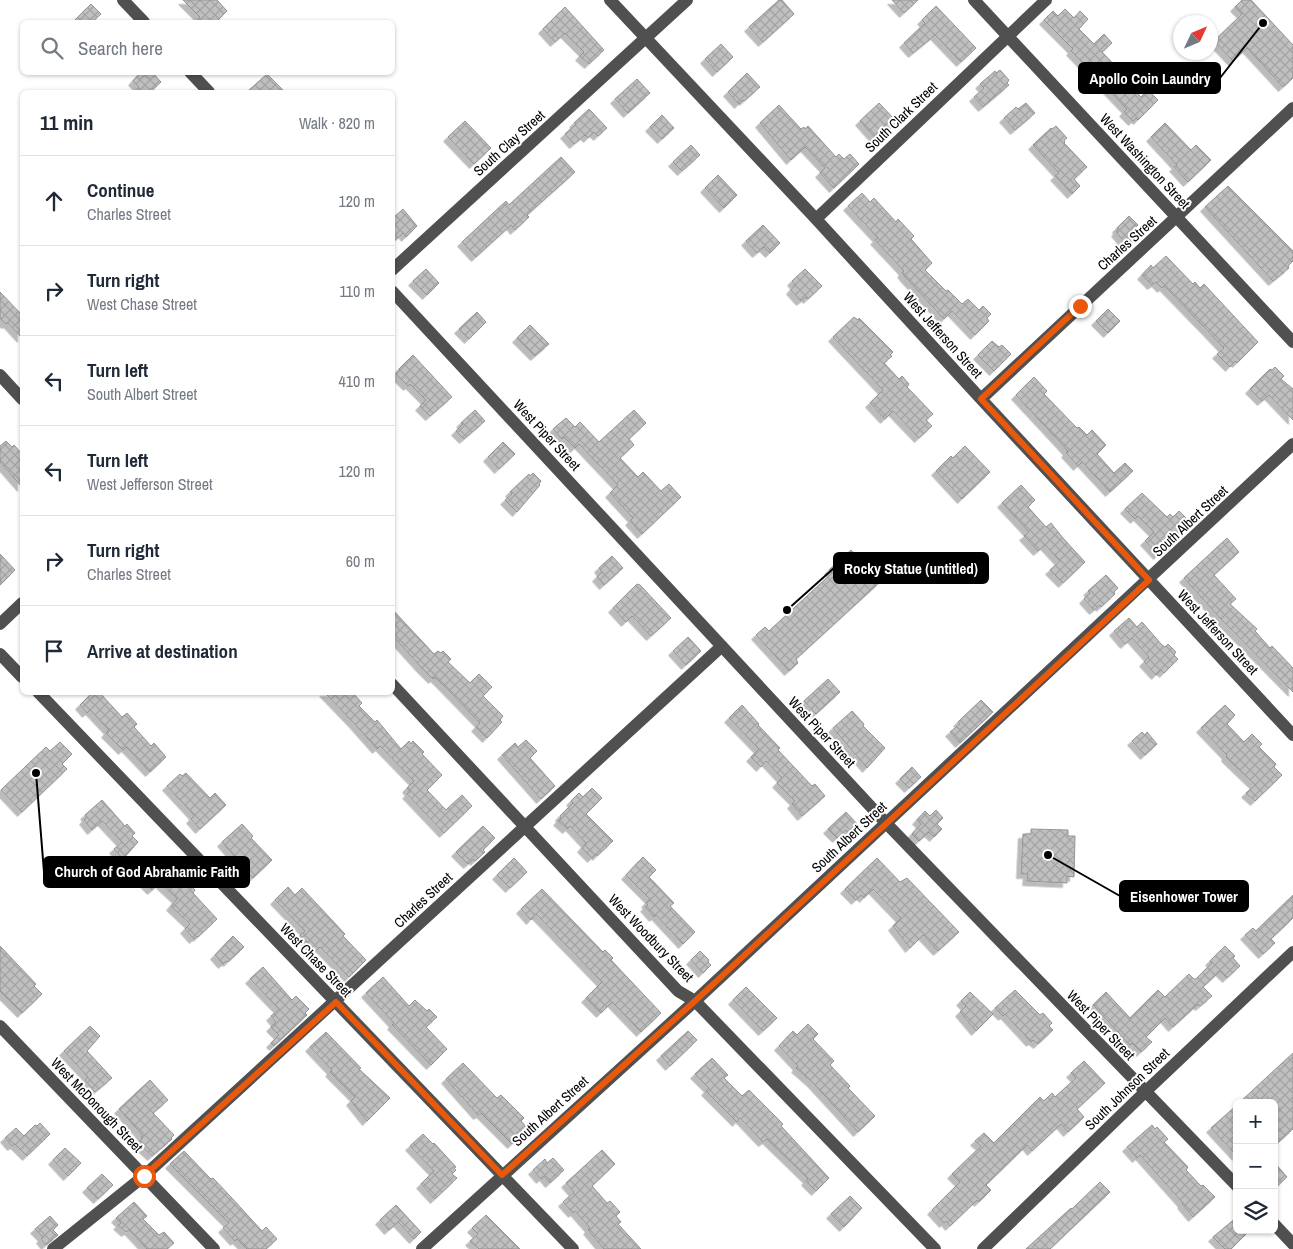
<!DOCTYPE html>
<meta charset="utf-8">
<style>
:root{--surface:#fff;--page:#f2f2f3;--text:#1f2937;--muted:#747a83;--line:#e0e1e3}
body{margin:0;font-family:"Archivo Narrow",sans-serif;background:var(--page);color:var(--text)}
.controls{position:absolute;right:15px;bottom:15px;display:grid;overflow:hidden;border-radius:8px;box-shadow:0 1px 4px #0004}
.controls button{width:45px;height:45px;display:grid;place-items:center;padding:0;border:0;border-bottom:1px solid var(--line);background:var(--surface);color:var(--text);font:25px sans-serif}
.compass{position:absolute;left:1173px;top:15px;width:45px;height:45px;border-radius:50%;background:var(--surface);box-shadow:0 1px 4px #0004;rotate:46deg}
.stop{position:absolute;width:15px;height:15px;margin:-11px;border:4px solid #ea580c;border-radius:50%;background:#fff}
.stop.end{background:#ea580c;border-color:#fff;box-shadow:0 1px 5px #0008}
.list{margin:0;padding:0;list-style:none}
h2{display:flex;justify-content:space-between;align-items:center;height:65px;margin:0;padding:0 20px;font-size:21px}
h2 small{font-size:16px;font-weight:400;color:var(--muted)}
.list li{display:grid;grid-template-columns:32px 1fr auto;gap:15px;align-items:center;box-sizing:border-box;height:90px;padding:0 20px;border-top:1px solid var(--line)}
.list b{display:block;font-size:19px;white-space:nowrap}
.list p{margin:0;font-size:16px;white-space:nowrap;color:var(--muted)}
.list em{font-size:16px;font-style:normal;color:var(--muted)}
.icon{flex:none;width:28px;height:28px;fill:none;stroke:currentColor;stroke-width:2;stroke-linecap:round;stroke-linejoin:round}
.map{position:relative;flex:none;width:1293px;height:1249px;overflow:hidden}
.search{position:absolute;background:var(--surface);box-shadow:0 1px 4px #0004;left:20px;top:20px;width:375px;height:55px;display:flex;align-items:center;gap:12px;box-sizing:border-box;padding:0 18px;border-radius:8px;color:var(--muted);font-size:19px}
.panel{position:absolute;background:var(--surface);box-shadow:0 1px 4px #0004;left:20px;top:90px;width:375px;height:605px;border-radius:8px}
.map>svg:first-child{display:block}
.building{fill:url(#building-cross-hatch);stroke:#949494;filter:url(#shadow)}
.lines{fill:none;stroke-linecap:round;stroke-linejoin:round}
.minor{stroke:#505050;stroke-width:12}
.route{stroke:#ea580c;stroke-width:6}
.labels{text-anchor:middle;stroke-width:4;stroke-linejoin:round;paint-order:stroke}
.street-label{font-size:14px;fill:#000;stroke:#fff}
.leader{fill:none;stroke:#000;stroke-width:2}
.callout-dot{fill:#000;stroke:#fff;stroke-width:2}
.callout{fill:#000;stroke:#000;stroke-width:2}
.callout-label{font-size:15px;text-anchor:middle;font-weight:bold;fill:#fff}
</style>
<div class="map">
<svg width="1293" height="1249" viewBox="0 0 1293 1249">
<defs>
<pattern id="building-cross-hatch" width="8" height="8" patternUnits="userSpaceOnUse" patternTransform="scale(1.25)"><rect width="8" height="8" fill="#c0c0c0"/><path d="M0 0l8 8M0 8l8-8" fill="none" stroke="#a3a3a3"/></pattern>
<filter id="shadow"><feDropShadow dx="-4.5" dy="4.5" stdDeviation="0" flood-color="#0004"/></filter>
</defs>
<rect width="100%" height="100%" fill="#fff"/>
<path class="building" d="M183,0H217L227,11L216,22H194L200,17Z
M779,0H782L794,14L763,42L749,27Z
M892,0H918L904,13Z
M1242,0H1251L1293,45V78L1283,87L1247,48L1233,61L1214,41L1242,14L1235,7Z
M91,4L101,14L92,22H73Z
M936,6L976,48L961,62L935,35L913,53L904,43L925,23L922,20Z
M565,7L604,50L589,64L580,56L584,52L565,33L555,42L543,29Z
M1065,9L1074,18L1080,11L1088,19L1079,29L1094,44L1104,34L1112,43L1102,52L1128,79L1125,81L1141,97L1148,90L1158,100L1138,120L1136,118L1133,121L1124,112L1127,109L1071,51L1073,49L1044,20L1053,11L1058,16Z
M721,44L733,57L717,72L705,59Z
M1000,70L1009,80L1007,83L1009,85L983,107L974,97L984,88L980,84L995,71L996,73Z
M141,72H152L161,82L150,92H133L139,87L133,81Z
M747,73L760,87L744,101L743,100L739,104L728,92Z
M267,74L285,92H247Z
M637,79L650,93L628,113L615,99Z
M879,103L897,122L877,140L860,121Z
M1026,103L1035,113L1015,130L1004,118L1016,107L1018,109Z
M779,105L801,129L804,127L805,129L808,126L836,157L839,154L844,159L850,154L859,164L834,188L820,173L825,168L805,147L791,160L760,123Z
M589,109L607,128L598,136L594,132L588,138L585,135L574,144L565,134L576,124L574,123Z
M662,115L674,128L662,139L650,127Z
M465,121L491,148L474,164L448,137Z
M1165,123L1191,150L1196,145L1211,160L1188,182L1174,167L1177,165L1151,137Z
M1056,126L1067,138L1064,140L1065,142L1064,143L1087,167L1074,179L1080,186L1072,194L1055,176L1059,173L1033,145L1051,128L1052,129Z
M691,145L700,155L682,171L673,162Z
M561,157L575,172L527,215L529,217L515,230L511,225L476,257L462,242L506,201L509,205Z
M718,175L737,195L724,208L705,188Z
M1228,186L1293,251V261L1288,266L1289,268L1273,281L1205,207Z
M862,193L870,202L874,198L896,222L898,219L914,236L911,239L932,263L925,270L946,291L948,290L962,304L968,299L979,310L983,306L991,314L987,318L989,321L975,335L952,311L944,319L906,278L902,273L904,271L875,240L878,238L848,206Z
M403,209L417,226L406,237L403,233L392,243V219Z
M1129,216L1138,225L1134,229L1140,235L1130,243L1128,240L1125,243L1116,232L1118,230L1117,228Z
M763,225L780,243L770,253L764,247L757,253L746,241Z
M1166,256L1193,284L1195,282L1200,288L1204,284L1258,342L1237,363L1235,361L1230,367L1217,354L1224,348L1202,325L1164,286L1162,288L1156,282L1152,285L1142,275L1151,265L1153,268Z
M426,269L439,283L427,295L413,281Z
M805,269L822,286L808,299L806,297L801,301L791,290L795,285L792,281Z
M0,292L22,315V338L8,323L6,324L0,318Z
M1108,309L1120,321L1108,333L1096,321Z
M477,312L486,322L469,339L459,329Z
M854,317L858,320L859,318L893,352L890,355L892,356L884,363L899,379L902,376L909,384L907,387L933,414L926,420L932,426L919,438L893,411L885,419L870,403L883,390L833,337Z
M530,325L549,344L535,356L517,338Z
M992,341L999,347L1002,345L1011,354L994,371L978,355Z
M413,355L452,397L430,416L420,406L426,400L410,384L408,386L396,374L400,370L399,369Z
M1275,367L1284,376L1281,379L1293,389V420L1269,395L1262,401L1250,389L1270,369L1272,370Z
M1034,377L1047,391L1044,394L1077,428L1079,427L1087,435L1092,430L1106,445L1097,454L1114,473L1125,463L1133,471L1110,492L1082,462L1078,466L1066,453L1068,451L1016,395Z
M475,410L485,421L464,439L456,431L463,424L461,423Z
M634,410L646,423L629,439L634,445L620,458L638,477L643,472L661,491L669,484L681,497L642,534L630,521L633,518L610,493L618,485L579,444L575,448L564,437L562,439L553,429L566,418L575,427L580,422L599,442Z
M6,441L12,447L14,445L22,454V487L0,462V446Z
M503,442L515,454L499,469L488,457Z
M965,446L990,472L962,499L936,471L951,456L953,458Z
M533,473L541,481L539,484L540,485L517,512L505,500L512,494L510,492L529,474L530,476Z
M1021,485L1035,500L1028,507L1046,527L1051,523L1063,538L1085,562L1063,583L1050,570L1060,561L1045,545L1038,551L1024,536L1029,532L1002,503Z
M1142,493L1167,517L1170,514L1173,517L1179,511L1190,522L1171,540L1175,543L1164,553L1162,551L1158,555L1145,541L1154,532L1138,516L1135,519L1125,509Z
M1227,538L1239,552L1214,575L1236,599L1230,604L1257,629L1255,631L1270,648L1272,646L1293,668V692L1221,619L1184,578Z
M851,550L880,582L796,659L798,663L789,671L756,635L765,627L769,631L832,573L829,570Z
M0,554L15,570L0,585Z
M612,556L623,568L604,585L597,577L602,572L599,568Z
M1106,575L1118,588L1114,592L1115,594L1101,607L1100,605L1094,610L1084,599L1090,593L1088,591Z
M637,584L640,585L671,618L651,636L632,616L626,622L613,608Z
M392,609L434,654L438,651L441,653L443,651L451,659L448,662L470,683L479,674L492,687L483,696L503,716L500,720L502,722L487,738L476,727L480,723L442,684L435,677L433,679L421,667L392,635Z
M1129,618L1137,627L1142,622L1162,645L1165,647L1168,644L1176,652L1174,655L1178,659L1164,673L1161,670L1156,675L1144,662L1149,657L1132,638L1125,644L1114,631Z
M688,637L701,651L686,665L673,651Z
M828,679L840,692L816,714L804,701Z
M93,692H99L122,717L127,713L137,724L134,727L151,746L154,743L166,757L150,772L126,747L123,750L106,733L109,730L90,710L87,713L80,705Z
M324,692H352L362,703L359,706L375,722L377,720L401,749L409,741L411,744L413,741L424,752L422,754L442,775L427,790L446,810L462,795L472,806L444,833L407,794L410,792L407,788L414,781L380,746L377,749L353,722Z
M981,700L993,712L960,743L950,732L960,724L958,722Z
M742,705L759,724L758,725L780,748L778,750L812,786L815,784L825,796L802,816L792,804L795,801L777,783L782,778L766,761L761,767L751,757L759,749L729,718Z
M1225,705L1235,715L1227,724L1244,742L1252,734L1262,744L1259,747L1276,764L1274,767L1282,775L1255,801L1246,793L1255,785L1226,757L1227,755L1201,728Z
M852,711L864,724L863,726L885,748L867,768L833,728Z
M1142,732L1145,735L1147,732L1157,744L1145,755L1132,741Z
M526,740L537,751L530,758L555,786L541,799L502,755L515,743L518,747Z
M60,742L72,754L62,764L67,769L22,812L1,790L46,747L50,751Z
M912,767L921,777L909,788L900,779Z
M186,773L210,798L215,793L226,805L200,829L191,819L194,816L193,814L167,786L180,774L182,776Z
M592,788L602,798L586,814L613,841L597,856L596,854L592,858L582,848L586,843L570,826L567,829L558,821L561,818L560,816L573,803L571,801L579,793L583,797Z
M102,800L125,826L127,824L135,833L132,836L138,842L123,859L114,849L122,842L102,821L92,830L84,820L87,817L85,815Z
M936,810L943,818L937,824L942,829L934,837L929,832L919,841L912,834L921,824L917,820L925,811L930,816Z
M846,812L860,827L851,835L846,830L837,838L828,829Z
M242,824L253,836L251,838L272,860L253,878L222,842Z
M483,826L495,838L483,850L485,852L475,861L474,859L468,864L456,852Z
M1031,829L1068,830V836H1075L1074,877L1067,876V883L1027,881L1028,874H1021L1023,834H1031Z
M159,856L180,880L183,878L195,890L193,893L217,919L198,937L197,936L194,939L185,929L190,924L171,906L177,899L160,883L152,890L141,879L146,874L142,871Z
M643,857L656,870L649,877L674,903L670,906L695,932L683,944L656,915L654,917L645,907L648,905L646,903L650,899L626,875Z
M514,858L527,872L510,888L497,875Z
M877,858L900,882L907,878L959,932L938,951L923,935L910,948L893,926L901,918L873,889L864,898L861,895L856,900L845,889Z
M288,887L295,895L302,888L345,934L343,936L366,960L349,977L320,947L316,951L300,935L305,931L275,900Z
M542,889L603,952L605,950L613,958L611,960L661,1013L641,1032L612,1002L601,1013L586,998L602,982L536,914L531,920L521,909Z
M1293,895V918L1271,939L1275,943L1263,954L1245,935L1253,928L1256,931Z
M233,936L244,947L228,962L226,961L223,964L215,955Z
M0,946L36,984L34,986L42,994L22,1013L0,991Z
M1225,946L1235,956L1233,958L1240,966L1227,978L1220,971L1203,987L1212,996L1200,1006L1198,1004L1173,1027L1165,1018L1146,1037L1152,1042L1141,1052L1132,1043L1130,1045L1093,1005L1106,992L1130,1018L1158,990L1165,997L1189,974L1194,979H1196L1212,963L1210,961Z
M700,951L709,960L708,962L711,965L703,973L691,960Z
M263,967L292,1000L296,996L309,1009L305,1013L307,1015L274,1046L271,1043L279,1035L271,1027L276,1022L271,1016L279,1009L250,979Z
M383,977L409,1006L415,1000L427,1011L429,1009L437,1017L426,1027L447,1049L431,1065L392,1025L394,1023L366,993Z
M746,987L777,1018L763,1031L733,1000Z
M1015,990L1040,1015L1043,1013L1052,1023L1049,1026L1053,1030L1038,1044L1033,1040L1031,1042L1005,1014L1003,1016L995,1008Z
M970,992L993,1014L976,1031L960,1012L966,1006L961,1001Z
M808,1024L818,1034L813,1039L834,1061L830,1065L850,1086L848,1088L875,1116L858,1132L812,1082L796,1068L798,1066L779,1046L793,1031L797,1035Z
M90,1026L100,1036L87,1051L112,1078L95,1092L85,1080L88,1077L64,1051Z
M688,1031L697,1040L670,1066L661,1056Z
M326,1032L361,1068L359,1069L390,1098L367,1121L351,1101L355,1097L330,1072L332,1070L310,1047Z
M1293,1053V1129L1274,1146V1103H1239Z
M712,1058L728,1075L724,1078L742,1096L749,1090L783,1124L781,1126L829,1178L816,1191L806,1181L808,1179L767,1139L763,1142L740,1118L737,1122L706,1091L709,1088L695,1074Z
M1084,1061L1105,1083L1077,1109L1084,1117L1068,1132L1061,1124L1032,1151L1027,1145L986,1185L991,1190L979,1202L977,1200L950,1226L946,1221L944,1223L932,1210L960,1182L952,1174L981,1146L975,1141L984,1133L994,1143L1040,1097L1044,1101L1052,1093L1055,1097L1076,1078L1071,1073Z
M463,1063L497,1098L501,1095L524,1118L521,1121L528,1129L512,1144L481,1113L478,1115L446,1079Z
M150,1080L168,1100L153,1113L174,1135L171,1138L172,1139L152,1156L138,1143L142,1139L141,1137L143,1136L119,1109Z
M1237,1105V1156L1211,1128Z
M40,1123L50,1134L27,1156L15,1144L12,1146L5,1138L16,1128L24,1136L35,1125L37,1126Z
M1152,1125L1155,1129L1157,1127L1168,1139L1164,1142L1188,1167L1186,1170L1201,1186L1203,1185L1215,1197L1193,1217L1182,1204L1183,1203L1140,1155L1137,1158L1127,1147Z
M423,1134L433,1144L434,1143L456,1167L454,1168L456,1170L452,1174L457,1178L435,1199L421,1184L434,1171L410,1146Z
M65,1148L81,1163L68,1176L53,1160Z
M602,1150L615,1164L592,1186L607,1203L610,1201L620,1212L616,1216L621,1222L618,1224L641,1249H604L588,1230L590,1228L575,1211L573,1213L563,1202L574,1192L566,1183Z
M184,1151L211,1179L213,1178L231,1197L262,1231L266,1227L277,1239L266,1249H247L237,1239L235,1241L223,1228L229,1223L170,1164Z
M553,1158L564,1170L550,1183L544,1176L541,1179L533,1170L545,1159L547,1163Z
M1274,1162L1287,1177L1274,1189Z
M102,1174L113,1185L98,1199L87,1188Z
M1100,1182L1110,1192L1050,1249H1026L1071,1208L1072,1209Z
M850,1196L862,1208L844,1227L831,1214Z
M134,1202L147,1216L143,1219L159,1235L164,1232L174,1243L167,1249H147L129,1230L126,1232L118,1225L121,1223L116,1218Z
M396,1205L421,1232L414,1239L398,1222L389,1230L380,1220Z
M486,1215L520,1249H479L470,1241L478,1234L472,1228Z
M50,1216L58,1225L53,1230L58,1235L46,1245L41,1239L43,1237L35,1229Z
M1237,1217V1230H1250L1231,1249H1225L1213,1237Z"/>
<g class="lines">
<path class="minor" d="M123,0L144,22
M610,0L816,219L981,399L1293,735
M974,0L1293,342
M190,72L209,92
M816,219L1046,0
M392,270L687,0
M392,291L886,823L1237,1186
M0,375L22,399
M981,399L1293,108
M0,624L22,603
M0,654L22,677
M392,684L678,991L695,1001L935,1249
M38,692L573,1249
M0,1026L214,1249
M1274,1224L1293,1244
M53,1249L144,1176L722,646
M422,1249L695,1001L1293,444
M983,1249L1145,1092L1293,952"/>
</g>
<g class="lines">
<path class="route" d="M144,1176L336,1002L502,1175L695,1001L1149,580L981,399L1080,306"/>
</g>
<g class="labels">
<g class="street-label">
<text transform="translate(901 117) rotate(-44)" y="5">South Clark Street</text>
<text transform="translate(509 143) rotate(-42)" y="5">South Clay Street</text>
<text transform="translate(1145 161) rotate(47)" y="5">West Washington Street</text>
<text transform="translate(1127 243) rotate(-42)" y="5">Charles Street</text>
<text transform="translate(943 335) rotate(48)" y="5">West Jefferson Street</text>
<text transform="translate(547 435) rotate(47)" y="5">West Piper Street</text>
<text transform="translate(1190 521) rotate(-43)" y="5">South Albert Street</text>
<text transform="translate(1218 632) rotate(47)" y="5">West Jefferson Street</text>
<text transform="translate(822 732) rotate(47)" y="5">West Piper Street</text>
<text transform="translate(849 837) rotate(-43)" y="5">South Albert Street</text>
<text transform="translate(423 900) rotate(-43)" y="5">Charles Street</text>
<text transform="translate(651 938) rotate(46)" y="5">West Woodbury Street</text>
<text transform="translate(316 960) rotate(46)" y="5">West Chase Street</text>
<text transform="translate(1101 1025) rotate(46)" y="5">West Piper Street</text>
<text transform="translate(1127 1089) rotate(-44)" y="5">South Johnson Street</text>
<text transform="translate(97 1105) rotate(46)" y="5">West McDonough Street</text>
<text transform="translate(550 1111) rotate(-42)" y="5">South Albert Street</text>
</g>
</g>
<path class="leader" d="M1263 23L1220 78M787 610L834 568M36 773L44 872M1048 855L1120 896"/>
<g class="callout-dot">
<circle cx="1263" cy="23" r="5"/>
<circle cx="787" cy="610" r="5"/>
<circle cx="36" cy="773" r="5"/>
<circle cx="1048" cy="855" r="5"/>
</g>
<g class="callout">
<rect x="1079" y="63" width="141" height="30" rx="5"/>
<rect x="834" y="553" width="154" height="30" rx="5"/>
<rect x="44" y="857" width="205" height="30" rx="5"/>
<rect x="1120" y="881" width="128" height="30" rx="5"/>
</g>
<g class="callout-label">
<text x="1150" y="84">Apollo Coin Laundry</text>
<text x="911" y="574">Rocky Statue (untitled)</text>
<text x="147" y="877">Church of God Abrahamic Faith</text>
<text x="1184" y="902">Eisenhower Tower</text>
</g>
</svg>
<div class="controls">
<button>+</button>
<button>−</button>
<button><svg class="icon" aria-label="layers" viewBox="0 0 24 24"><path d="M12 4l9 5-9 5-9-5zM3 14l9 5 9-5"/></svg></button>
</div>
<svg class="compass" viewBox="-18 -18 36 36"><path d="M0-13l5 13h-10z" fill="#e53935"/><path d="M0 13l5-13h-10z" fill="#747a83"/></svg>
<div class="stop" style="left:144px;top:1176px"></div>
<div class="stop end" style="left:1080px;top:306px"></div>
<div class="search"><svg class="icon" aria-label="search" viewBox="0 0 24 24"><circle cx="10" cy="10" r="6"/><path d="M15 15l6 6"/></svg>Search here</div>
<section class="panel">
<h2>11 min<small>Walk · 820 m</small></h2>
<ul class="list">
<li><svg class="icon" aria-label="ahead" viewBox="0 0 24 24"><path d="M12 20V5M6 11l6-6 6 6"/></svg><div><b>Continue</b><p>Charles Street</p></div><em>120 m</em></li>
<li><svg class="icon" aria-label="right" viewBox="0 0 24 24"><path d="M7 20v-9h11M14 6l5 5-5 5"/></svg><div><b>Turn right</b><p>West Chase Street</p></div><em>110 m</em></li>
<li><svg class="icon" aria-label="left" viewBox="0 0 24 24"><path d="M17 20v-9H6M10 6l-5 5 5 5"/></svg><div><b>Turn left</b><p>South Albert Street</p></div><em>410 m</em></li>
<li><svg class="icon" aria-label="left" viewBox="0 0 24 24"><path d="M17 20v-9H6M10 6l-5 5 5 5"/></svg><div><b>Turn left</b><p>West Jefferson Street</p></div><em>120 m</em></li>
<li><svg class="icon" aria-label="right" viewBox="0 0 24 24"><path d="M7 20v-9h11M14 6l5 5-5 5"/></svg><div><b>Turn right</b><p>Charles Street</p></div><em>60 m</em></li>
<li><svg class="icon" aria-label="arrive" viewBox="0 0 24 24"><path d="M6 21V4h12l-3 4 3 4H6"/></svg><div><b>Arrive at destination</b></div></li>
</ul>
</section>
</div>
